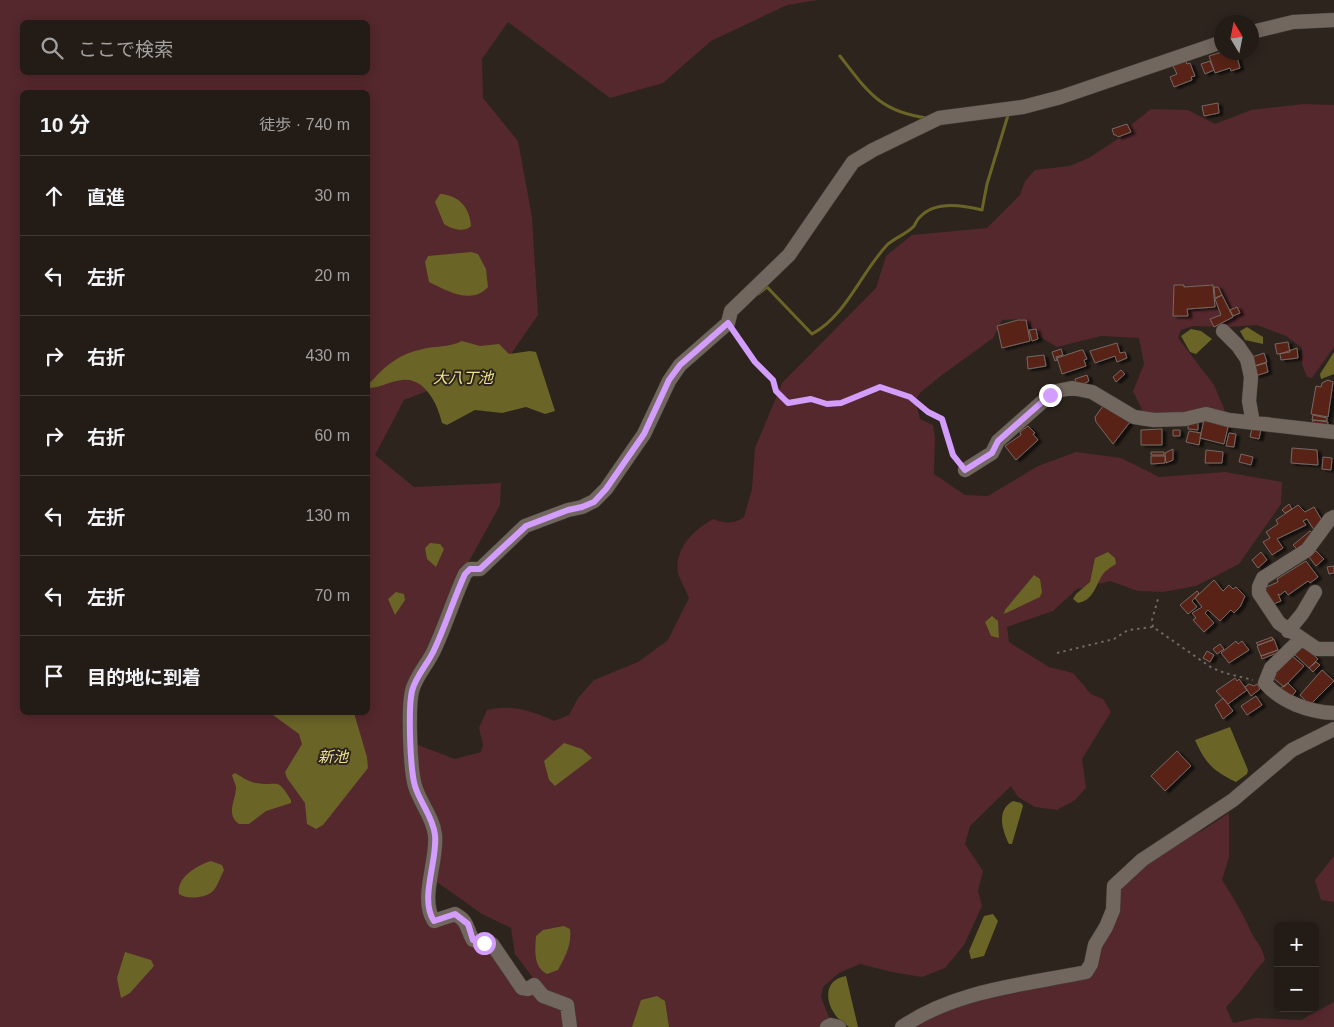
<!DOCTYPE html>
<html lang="ja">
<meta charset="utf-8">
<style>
:root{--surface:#221b16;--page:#2a241f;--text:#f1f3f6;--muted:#a2a1a1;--line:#3f3935}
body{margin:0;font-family:Arial,"Noto Sans JP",sans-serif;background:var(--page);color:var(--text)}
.controls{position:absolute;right:15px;bottom:15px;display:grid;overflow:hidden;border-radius:8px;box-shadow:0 2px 12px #0003}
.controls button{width:45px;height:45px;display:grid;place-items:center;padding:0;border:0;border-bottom:1px solid var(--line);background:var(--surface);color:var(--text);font:25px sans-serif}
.compass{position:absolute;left:1214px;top:15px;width:45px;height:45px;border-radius:50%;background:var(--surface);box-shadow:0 2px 12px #0003;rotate:350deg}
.stop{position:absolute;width:15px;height:15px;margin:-11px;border:4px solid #d29dfd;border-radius:50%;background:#fff}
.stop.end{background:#d29dfd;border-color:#fff;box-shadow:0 1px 5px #0008}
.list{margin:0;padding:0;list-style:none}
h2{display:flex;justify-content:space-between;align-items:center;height:65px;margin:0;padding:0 20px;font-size:21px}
h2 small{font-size:16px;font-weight:400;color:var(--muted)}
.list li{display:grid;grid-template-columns:32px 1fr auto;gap:15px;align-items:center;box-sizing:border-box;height:80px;padding:0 20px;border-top:1px solid var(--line)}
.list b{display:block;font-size:19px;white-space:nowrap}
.list em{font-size:16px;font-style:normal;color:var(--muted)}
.icon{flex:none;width:28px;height:28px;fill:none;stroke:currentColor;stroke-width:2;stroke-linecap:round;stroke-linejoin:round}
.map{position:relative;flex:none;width:1334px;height:1027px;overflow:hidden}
.search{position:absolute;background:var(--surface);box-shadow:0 2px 12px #0003;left:20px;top:20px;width:350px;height:55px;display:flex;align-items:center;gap:12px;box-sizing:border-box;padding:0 18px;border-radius:8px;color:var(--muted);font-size:19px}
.panel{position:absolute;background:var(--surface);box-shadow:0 2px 12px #0003;left:20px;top:90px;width:350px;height:625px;border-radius:8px}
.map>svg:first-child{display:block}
.green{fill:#54282c;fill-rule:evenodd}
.water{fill:#6a6427}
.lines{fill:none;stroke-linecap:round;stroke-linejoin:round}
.stream{stroke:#6a6427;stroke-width:3}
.building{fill:#582414;stroke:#756864;filter:url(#shadow)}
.minor-casing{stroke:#49423c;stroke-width:15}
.path{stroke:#706862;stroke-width:2;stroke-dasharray:2.5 4;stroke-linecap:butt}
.minor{stroke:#72675f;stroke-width:14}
.route{stroke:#d29dfd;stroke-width:6}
.labels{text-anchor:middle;stroke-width:4;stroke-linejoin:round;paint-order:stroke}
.water-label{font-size:15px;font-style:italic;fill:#ede48a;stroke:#2d241e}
</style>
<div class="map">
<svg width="1334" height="1027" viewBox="0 0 1334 1027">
<defs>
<filter id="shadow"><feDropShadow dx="4" dy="2" stdDeviation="1" flood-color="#0009"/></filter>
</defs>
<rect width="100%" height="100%" fill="#2d241e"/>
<path class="green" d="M0,0H818L787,5L711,41L663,83L610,98L508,22L482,59L483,98L518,141L532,217L538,315L507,360L404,400L375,455L414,487L501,483L500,505L462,574L407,723L429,823L427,917H449L491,946L532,990L564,1008L568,1027H0ZM22,22H368V72H22ZM22,92H368V712H22Z
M1304,104L1334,105V347L1312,378L1307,377L1302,364V348L1286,336L1257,325L1227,327L1193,326L1181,330L1178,338L1214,385L1225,411L1144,414L1133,391L1144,364L1139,338L1101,336L1057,347L1040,337L1024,319L1002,320L993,338L942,375L921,392L915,400L920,419L933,425L935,438L934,474L965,495L988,496L1038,466L1076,452L1121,458L1159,477L1225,472L1282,482L1281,504L1239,564L1196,586L1163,592L1138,591L1110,581L1077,589L1053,611L1007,627L1009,642L1049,667L1073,673L1091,694L1103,699L1111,712L1082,759L1086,788L1075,800L1057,810L1035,807L1018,797L1011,786L970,826L965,844L983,871L978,891L982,906L964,945L945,968L922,977L892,972L860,964L839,973L823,987L821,997L831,1022L821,1027H573L569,1004L536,982L515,954L511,928L482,914L434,880L436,820L432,806L419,786L416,766L418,745L455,759L481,752L483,745L479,728L487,710C512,704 532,711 554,721L569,715L578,698L594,680L638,662L668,640L689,598C686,590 680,580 678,573C674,548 694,530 713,519C725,523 733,525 744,517L752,489L755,448L782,383L876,288L886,256L912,235L987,228L1020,195L1025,181L1035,170L1069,166L1089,158L1125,134L1131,125L1151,109L1188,110L1215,124L1251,110Z
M1229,813V857L1222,880C1233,897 1243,913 1251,932C1257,944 1262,945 1265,960C1251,975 1241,993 1226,1007L1233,1023L1256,1018L1301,1020L1334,1002V1027H912L944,1011L1019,990L1086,977L1120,884L1174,844L1203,830Z
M1334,856V902L1321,900L1315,880Z"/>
<path class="water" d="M440,194C459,195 470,208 471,226C464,233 452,229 444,224L435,202Z
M471,252L478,254L486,269L488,287C472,305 447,291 429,282L425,262L428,256Z
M1247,327L1263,337V344L1245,340L1240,331Z
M1191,329L1201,331L1212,339L1196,354L1190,352L1181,336Z
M462,341L480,346L499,344L509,354L530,351L536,352L555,411L545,414L526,407L502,413L475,410L447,425L442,423C438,405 425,377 402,380C390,381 380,388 368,388V385C387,364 398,354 427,348C440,346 450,347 462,341Z
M1334,352V374L1321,379L1320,374Z
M430,543L440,544L444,549L436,567L427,559L425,548Z
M1108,552L1115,558L1116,564C1111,567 1106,570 1103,574C1095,586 1094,600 1078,603L1073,599L1076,594L1090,582L1095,558Z
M1034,575L1040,579L1042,592L1040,597L1004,614L1005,610Z
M396,592L404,594L405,600L395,615L388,599Z
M992,616L998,621L999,638L991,636L985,622Z
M286,713H354L367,757L368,768L323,825L316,829L307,824L305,803L287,778L285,772L302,744L299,734L273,715Z
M1230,727L1248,770L1247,774L1236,782C1212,770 1206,764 1195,740Z
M564,743L582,749L592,758L555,786L549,780L544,761Z
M235,773C242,777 249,782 256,783C280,787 276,776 291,800V803L266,811L249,824H239C225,814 236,801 236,787C235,783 233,779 232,775Z
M1013,801L1021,803L1023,806L1012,844H1009C1002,830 996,810 1013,801Z
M211,861L222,865L224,870C221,876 217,887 213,891C206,898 187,900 179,894C176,878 197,865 211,861Z
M993,914L998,921L984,956L971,959L969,951L984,916Z
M564,926L570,929C572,945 565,957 558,970L547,974C533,967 535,950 536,936L543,930Z
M125,952L151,960L154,966L130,993L121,998L117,978Z
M846,976L858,1027H849C844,1023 837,1019 834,1013C824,998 826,979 846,976Z
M657,996L665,1001L669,1027H632L641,1000Z"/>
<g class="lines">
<path class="stream" d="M840,56C868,92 880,112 928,118
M758,294L767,287L812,334C847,315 861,272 888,244C896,237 907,234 914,226C916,223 917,219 920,217C935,200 963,205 982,210L987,184L1009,112"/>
</g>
<path class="building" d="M1222,52L1236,53L1240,68L1231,71L1230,68L1215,73L1209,56Z
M1186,61L1187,64L1190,63L1195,76L1191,77L1192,80L1174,87L1170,77L1177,74L1173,66Z
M1210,61L1214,70L1205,74L1201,64Z
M1218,103L1219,113L1204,116L1202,106Z
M1127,124L1131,132L1118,137L1116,135H1114L1112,129Z
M1174,285H1184V287L1213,285L1215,307L1187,309L1188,316H1173Z
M1214,287H1218L1222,295L1215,298Z
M1222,295L1233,317L1214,327L1210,319L1221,315L1215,299Z
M1237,307L1240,313L1233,316L1230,310Z
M1018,320H1026L1030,341L1002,348L997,326Z
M1036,329L1038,339L1032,341L1029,330Z
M1288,342L1290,352L1277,354L1275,344Z
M1117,343L1120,353L1125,352L1127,358L1117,362L1115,356L1095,363L1090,351Z
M1297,348L1298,358L1281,360L1280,354Z
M1061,349L1063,355L1056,357L1057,360L1055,361L1052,352Z
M1081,350H1083L1087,359L1084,360L1086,366L1062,374L1057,358Z
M1264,353L1267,362L1254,366L1252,357Z
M1044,355L1046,366L1028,369L1027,357Z
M1266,363L1268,372L1255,376L1252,367Z
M1121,370L1125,374L1116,382L1113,377Z
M1087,375L1089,381L1077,387L1075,379Z
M1328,380L1333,382L1328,417L1311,414L1316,386L1321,387L1322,383Z
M1103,406L1130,422L1113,444L1096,422L1095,417Z
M1313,415L1327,418V421L1312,420Z
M1188,419H1198V430L1188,429Z
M1204,420L1228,427L1224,444L1200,438Z
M1313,420L1328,422L1327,428L1312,425Z
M1028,426L1035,433L1033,434L1038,440L1016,460L1005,446L1021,435L1020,432Z
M1252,428L1261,429L1259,439L1250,437Z
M1162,429V445H1141V430Z
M1173,430H1180V436H1173Z
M1189,431L1201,433L1199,445L1186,442Z
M1229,433L1236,434L1234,447L1226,446Z
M1292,448L1317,450L1318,465L1291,463Z
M1173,449V460L1166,463L1165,453Z
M1206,450L1223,452L1222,463H1205Z
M1151,452H1164V455H1151Z
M1241,454L1253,457L1251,465L1239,462Z
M1151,456H1165V463L1151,464Z
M1323,457L1332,458L1331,470L1322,469Z
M1289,504L1292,509L1285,513L1282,510Z
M1298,505L1305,512L1314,507L1323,522L1314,530L1307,519L1303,521L1306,525L1277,539L1283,548L1272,555L1263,542L1270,538L1266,532L1278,524L1276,520Z
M1310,531L1315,536L1299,551L1293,545Z
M1316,551L1324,559L1316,566L1309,557Z
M1261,552L1267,560L1258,568L1252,560Z
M1306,561L1318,577L1310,583L1308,581L1288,595L1285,591L1280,595L1278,594L1281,601L1271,605L1264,588L1278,582L1277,579Z
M1334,566V573L1329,574L1327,567Z
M1214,580L1223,591L1229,585L1233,589L1236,587L1245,596L1240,607L1234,613L1231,610L1220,621L1208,610L1205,613L1214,623L1204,632L1193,620L1196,618L1192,613L1202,607L1195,598Z
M1197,591L1199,593L1192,601L1197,607L1188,614L1180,605Z
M1272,637L1273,640L1258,645L1256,643Z
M1274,639L1278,650L1261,656L1257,646Z
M1236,641L1238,644L1242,641L1249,650L1229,663L1221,653Z
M1220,644L1224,649L1217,654L1213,649Z
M1304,646L1318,659L1309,668L1295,655Z
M1278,650L1279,652L1262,659L1261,656Z
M1207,651L1214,655L1210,662L1203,658Z
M1291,655L1304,666L1284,687L1271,676Z
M1316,662L1320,665L1313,672L1309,668Z
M1322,670L1334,681L1310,705L1300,695Z
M1235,678L1237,681L1239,679L1247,690L1228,704L1216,691Z
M1288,683L1296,691L1291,697L1281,688Z
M1249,684L1254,686L1257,684L1260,689L1251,696L1245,687Z
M1256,696L1262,705L1247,715L1241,706Z
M1223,698L1233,711L1223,719L1215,705Z
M1177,751L1191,766L1165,791L1151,776Z"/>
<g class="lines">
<defs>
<path id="minor" d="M1252,32L1293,22L1334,20
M1223,331L1238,346L1247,359L1251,377L1249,401L1253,423
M965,470L992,453L998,441L1050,395L1057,391L1072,388L1092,392L1134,417L1154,420L1185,419L1206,414L1229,420L1334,432
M1334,517L1330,519L1307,550L1263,578L1259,587V593L1279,623L1317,649H1334
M1288,631L1302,614L1315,592
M1301,639L1271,668L1265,683C1281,702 1309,712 1334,713
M570,1027L567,1005L543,996L534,985L528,989L522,988L492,944L473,940C465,927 470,923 455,914L434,921C419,899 438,860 435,835C433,817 420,803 415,786C410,769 408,708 412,691C416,675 429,663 435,648C446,624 454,598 465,574L470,569H480L525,526L568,510L582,507L594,501L606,489L644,434L669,381L680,365L728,323L731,311L789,255L853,162L873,150L939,118L1023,107L1061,97L1222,42
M827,1027L831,1025L839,1027
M902,1027C956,990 1023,985 1086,972L1091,964L1095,945L1106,927L1113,910L1114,886L1142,860L1233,800L1292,750L1334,729"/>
</defs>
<use href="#minor" class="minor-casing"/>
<path class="path" d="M735,333L755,362L773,380L776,391L788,403L811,399L827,404L841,403L880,387L910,397L928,412L942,419L953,455L957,459
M1153,627L1152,620L1158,599
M1057,653L1114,639L1128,630L1153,627L1212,668L1225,673L1253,680"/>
<use href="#minor" class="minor"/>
</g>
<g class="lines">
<path class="route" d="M484,943L473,940L468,924L455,914L434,921C419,899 438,860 435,835C433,817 420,803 415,786C410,769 408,708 412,691C416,675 429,663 435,648C446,624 454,598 465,574L470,569H480L526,526L568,510L582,507L594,502L606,489L644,434L669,380L680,365L728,323L755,362L773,380L776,391L788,403L811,399L827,404L841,403L880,387L910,397L928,412L942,419L953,455L965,470L992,453L998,441L1050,395"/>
</g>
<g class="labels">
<g class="water-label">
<text x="463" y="383">大八丁池</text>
<text x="333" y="762">新池</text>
</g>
</g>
</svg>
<div class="controls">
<button>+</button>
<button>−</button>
</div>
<svg class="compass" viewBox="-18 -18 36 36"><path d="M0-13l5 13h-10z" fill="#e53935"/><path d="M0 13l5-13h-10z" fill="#a2a1a1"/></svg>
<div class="stop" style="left:484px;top:943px"></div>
<div class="stop end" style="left:1050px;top:395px"></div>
<div class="search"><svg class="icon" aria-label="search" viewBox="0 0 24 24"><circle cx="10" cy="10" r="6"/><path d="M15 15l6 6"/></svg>ここで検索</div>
<section class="panel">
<h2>10 分<small>徒歩 · 740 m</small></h2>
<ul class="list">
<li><svg class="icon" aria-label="ahead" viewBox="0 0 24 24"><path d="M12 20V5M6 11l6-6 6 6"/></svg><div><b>直進</b></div><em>30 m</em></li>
<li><svg class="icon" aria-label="left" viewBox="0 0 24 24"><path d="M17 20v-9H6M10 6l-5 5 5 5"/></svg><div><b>左折</b></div><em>20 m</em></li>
<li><svg class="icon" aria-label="right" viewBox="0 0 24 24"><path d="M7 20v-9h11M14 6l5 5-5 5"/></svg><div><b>右折</b></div><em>430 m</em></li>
<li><svg class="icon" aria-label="right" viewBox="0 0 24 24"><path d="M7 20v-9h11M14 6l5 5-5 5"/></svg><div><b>右折</b></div><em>60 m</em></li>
<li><svg class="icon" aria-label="left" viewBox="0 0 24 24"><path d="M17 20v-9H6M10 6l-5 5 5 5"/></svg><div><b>左折</b></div><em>130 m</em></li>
<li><svg class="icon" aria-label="left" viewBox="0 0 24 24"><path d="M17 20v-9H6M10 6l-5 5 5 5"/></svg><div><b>左折</b></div><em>70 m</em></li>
<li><svg class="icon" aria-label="arrive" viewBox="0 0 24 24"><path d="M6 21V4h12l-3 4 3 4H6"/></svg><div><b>目的地に到着</b></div></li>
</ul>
</section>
</div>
